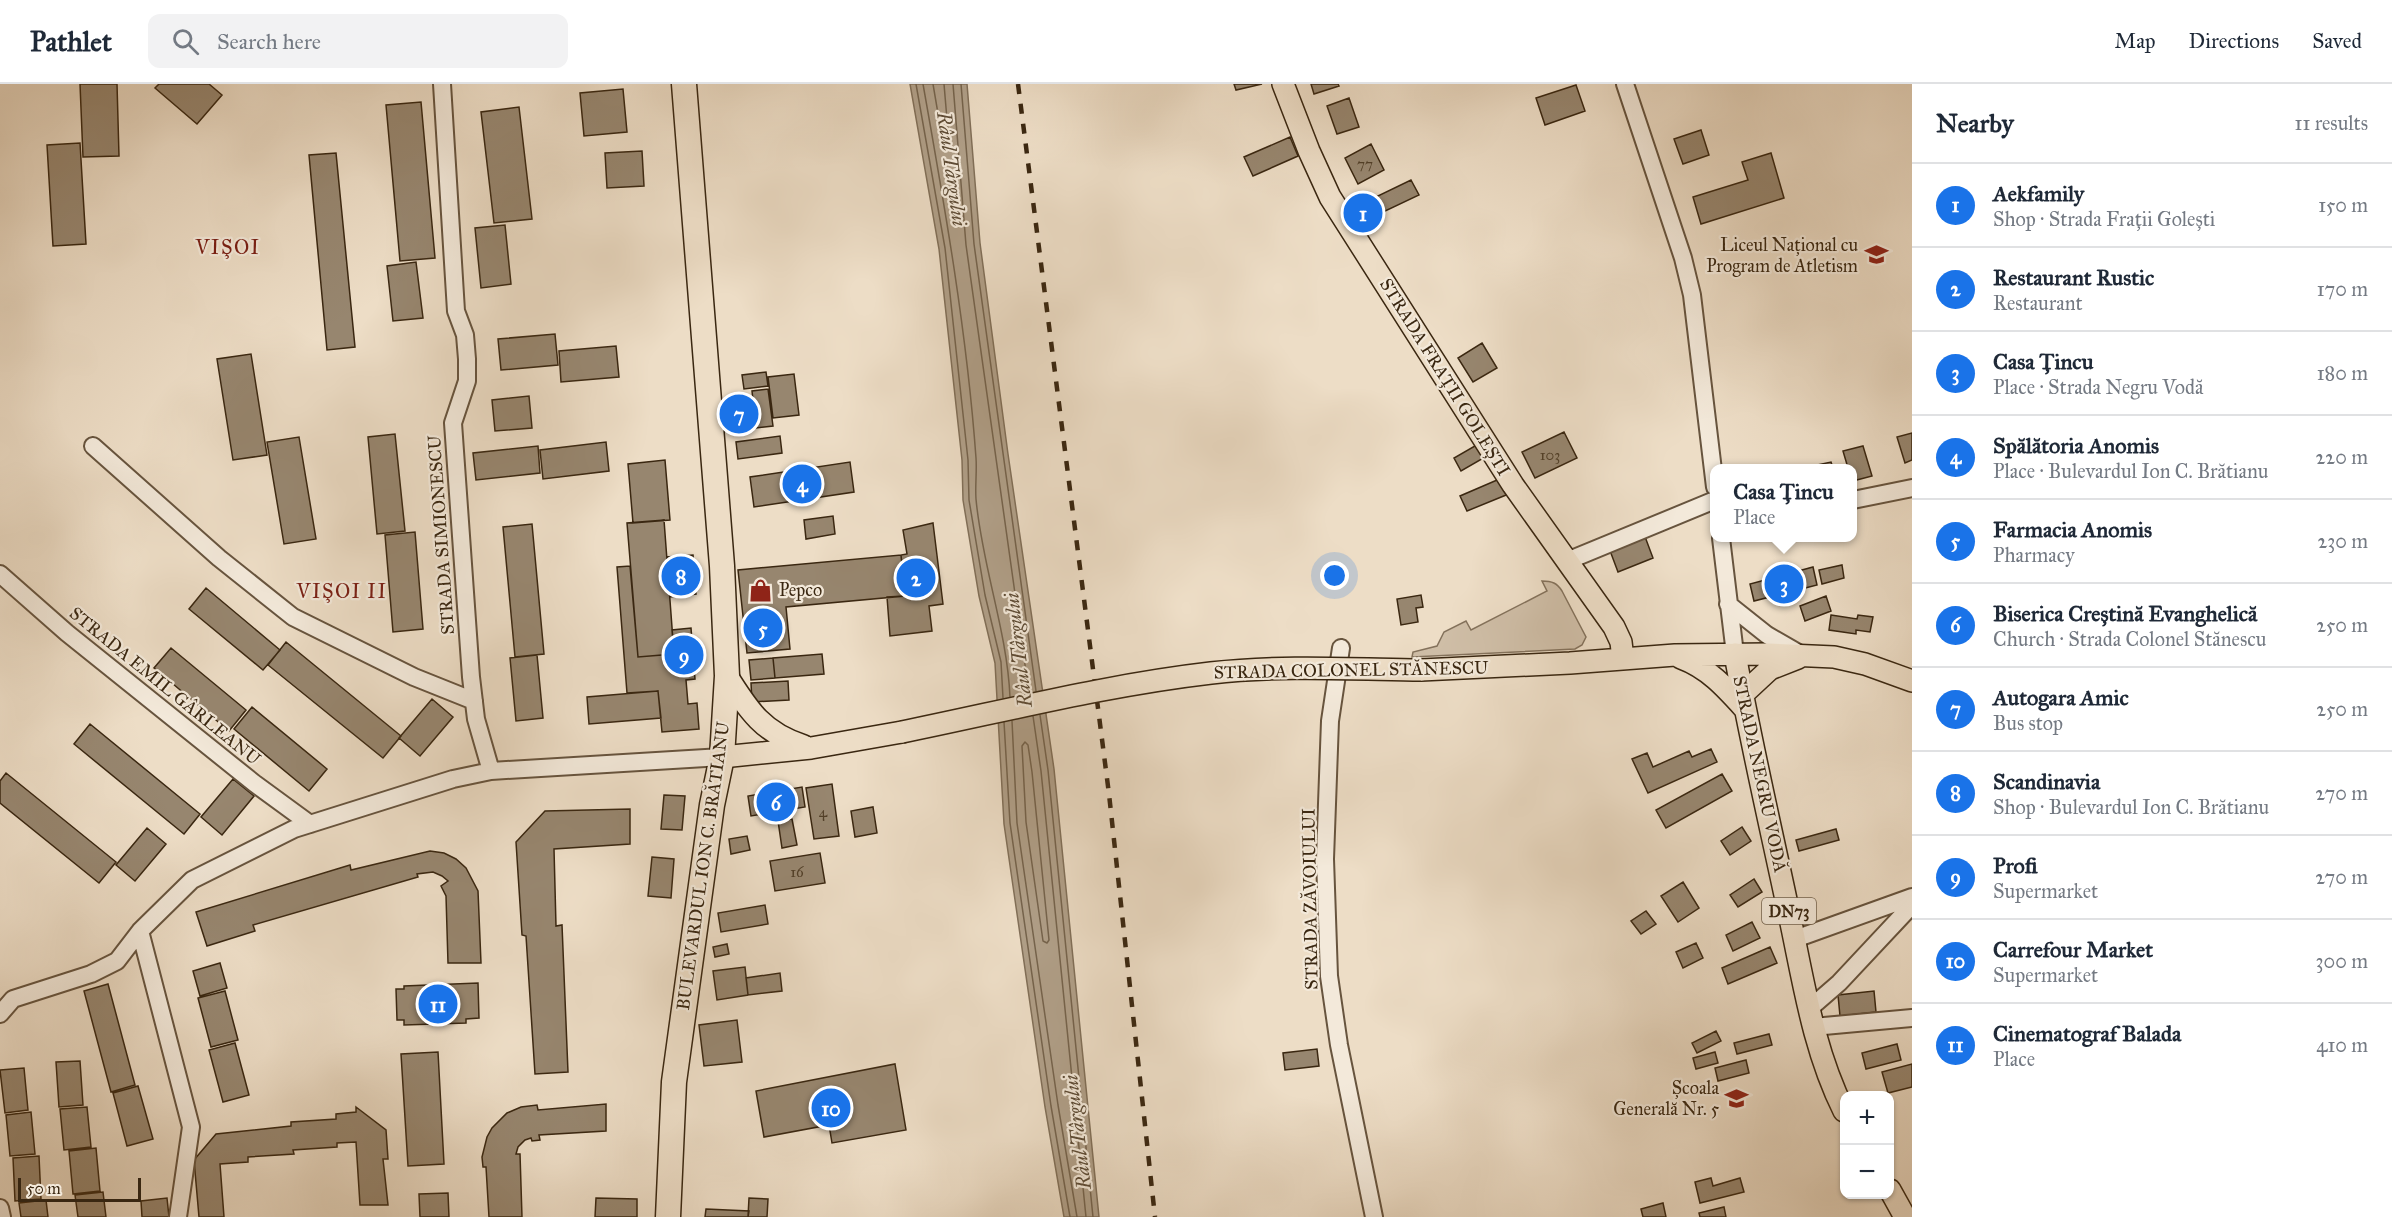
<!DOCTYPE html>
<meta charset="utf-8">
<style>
:root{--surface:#fff;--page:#f2f2f3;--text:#1f2937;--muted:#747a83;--line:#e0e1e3;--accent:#1a73e8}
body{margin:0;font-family:"IM FELL Great Primer",serif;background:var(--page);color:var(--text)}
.controls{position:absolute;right:18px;bottom:18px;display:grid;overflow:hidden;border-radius:12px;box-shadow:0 2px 4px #0004}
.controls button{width:54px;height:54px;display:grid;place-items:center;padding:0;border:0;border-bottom:2px solid var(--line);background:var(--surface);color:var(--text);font:30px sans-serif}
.scale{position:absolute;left:18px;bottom:15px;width:123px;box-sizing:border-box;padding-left:6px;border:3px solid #3a2711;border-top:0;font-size:16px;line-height:21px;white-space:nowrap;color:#3a2711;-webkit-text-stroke:4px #f3e9da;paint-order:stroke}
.you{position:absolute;left:1335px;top:492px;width:21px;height:21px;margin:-15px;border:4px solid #fff;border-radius:50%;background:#1a73e8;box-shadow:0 0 0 9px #1a73e833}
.badge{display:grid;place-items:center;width:39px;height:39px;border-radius:50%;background:var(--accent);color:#fff;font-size:20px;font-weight:700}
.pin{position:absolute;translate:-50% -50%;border:3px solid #fff;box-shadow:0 2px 6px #0006}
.popup{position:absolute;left:1710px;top:380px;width:147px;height:78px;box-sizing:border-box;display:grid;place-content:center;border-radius:12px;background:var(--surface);filter:drop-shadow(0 2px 4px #0005);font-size:20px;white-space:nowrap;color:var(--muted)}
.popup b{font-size:22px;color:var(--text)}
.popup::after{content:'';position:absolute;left:50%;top:100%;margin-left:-12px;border:12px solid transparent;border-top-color:var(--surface)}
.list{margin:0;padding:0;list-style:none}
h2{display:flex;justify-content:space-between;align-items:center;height:78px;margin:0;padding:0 24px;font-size:26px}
h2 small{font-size:20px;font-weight:400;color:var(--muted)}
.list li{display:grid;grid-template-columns:39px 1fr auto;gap:18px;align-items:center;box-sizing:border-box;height:84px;padding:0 24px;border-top:2px solid var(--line)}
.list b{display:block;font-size:22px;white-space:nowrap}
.list p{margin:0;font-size:20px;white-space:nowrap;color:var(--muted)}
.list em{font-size:20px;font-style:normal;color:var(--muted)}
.icon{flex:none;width:33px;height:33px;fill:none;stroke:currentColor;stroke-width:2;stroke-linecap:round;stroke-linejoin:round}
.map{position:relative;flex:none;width:1912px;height:1133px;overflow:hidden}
header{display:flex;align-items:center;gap:36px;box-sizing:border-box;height:84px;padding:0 30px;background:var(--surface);border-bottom:2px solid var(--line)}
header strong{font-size:28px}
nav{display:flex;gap:33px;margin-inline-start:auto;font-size:21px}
.search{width:420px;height:54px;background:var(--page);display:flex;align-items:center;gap:15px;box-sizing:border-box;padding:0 21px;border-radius:12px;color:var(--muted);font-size:22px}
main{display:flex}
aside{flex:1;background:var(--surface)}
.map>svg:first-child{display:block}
.green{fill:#cfbea7;stroke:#84725c;stroke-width:1.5}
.water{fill:#b09f88;stroke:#816f58;stroke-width:1.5}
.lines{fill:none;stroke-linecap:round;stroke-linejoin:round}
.shore{stroke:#75634c;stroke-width:1.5}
.building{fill:#97866f;stroke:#3a2711;stroke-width:1.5}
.minor-casing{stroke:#67543e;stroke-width:20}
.major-casing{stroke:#3a2711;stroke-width:24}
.highway-casing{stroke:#3a2711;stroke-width:27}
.minor{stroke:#f3e9da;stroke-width:16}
.major{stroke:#edddc6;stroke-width:21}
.highway{stroke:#edddc6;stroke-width:24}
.rail{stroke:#3a2711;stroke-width:4.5;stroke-dasharray:10 10;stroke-linecap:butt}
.major-bridge-casing{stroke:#3a2711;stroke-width:24;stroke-linecap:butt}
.major-bridge{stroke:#edddc6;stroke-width:21}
.labels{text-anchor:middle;stroke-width:4.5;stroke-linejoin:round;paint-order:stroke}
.number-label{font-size:15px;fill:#513f28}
.shield{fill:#f3e9da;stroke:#72614d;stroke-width:1.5}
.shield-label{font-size:16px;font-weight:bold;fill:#3a2711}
.poi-label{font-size:18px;fill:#3a2711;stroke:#f3e9da;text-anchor:end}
.street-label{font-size:18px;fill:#3a2711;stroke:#f3e9da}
.water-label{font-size:20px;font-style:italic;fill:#5d4b35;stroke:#f3e9da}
.neighbourhood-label{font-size:20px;letter-spacing:1.5px;fill:#7a1f14;stroke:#f3e9da}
</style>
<header>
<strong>Pathlet</strong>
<div class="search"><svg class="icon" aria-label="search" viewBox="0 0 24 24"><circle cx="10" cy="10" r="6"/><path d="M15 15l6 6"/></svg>Search here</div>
<nav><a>Map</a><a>Directions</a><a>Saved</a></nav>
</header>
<main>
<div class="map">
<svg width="1912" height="1133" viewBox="0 0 1912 1133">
<rect width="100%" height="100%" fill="#edddc6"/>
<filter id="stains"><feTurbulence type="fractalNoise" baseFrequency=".00333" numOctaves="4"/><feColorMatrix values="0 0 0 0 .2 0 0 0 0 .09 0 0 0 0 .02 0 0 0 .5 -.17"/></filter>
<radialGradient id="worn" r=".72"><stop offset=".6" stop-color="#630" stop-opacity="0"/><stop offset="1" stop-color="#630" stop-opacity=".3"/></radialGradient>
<path class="green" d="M1542,497C1552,497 1557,499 1562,507L1586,553L1582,561L1575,565L1412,573L1413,568L1437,562L1444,548L1466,537L1471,546L1547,507Z"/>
<path class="water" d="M910,0H967L980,159L1008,370L1054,685L1099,1133H1064L1045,1023L1004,740L995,579L979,512L963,416L962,376L939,165Z"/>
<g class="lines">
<path class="shore" d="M916,0L945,164L968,376L969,416L985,511L1001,578L1003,614
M923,0C945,124 967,249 976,374C977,388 975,402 976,415C982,482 1007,546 1010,613
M933,0L943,59L946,62L949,59L944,0
M953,0L966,161L1029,609
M961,0L974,160L1036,607
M1040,631L1048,686L1093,1133
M1033,632L1041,687L1086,1133
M1012,637L1017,739L1058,1021L1077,1133
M1004,638L1010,739L1051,1022L1070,1133
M1025,658L1028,661L1032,688L1049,856L1047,859L1043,857L1026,738L1022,662Z"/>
</g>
<path class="building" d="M80,0H117L119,72L83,73Z
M159,0H209L222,11L197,40L155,4Z
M1234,0H1262L1236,6Z
M1311,0H1338L1339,2L1314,10Z
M1576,1L1585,27L1545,41L1536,14Z
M623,5L627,48L584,52L580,9Z
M1349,14L1359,43L1337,50L1327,22Z
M421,18L435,174L400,177L386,21Z
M519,23L532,135L494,139L481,28Z
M1701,46L1709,71L1683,80L1674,55Z
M1290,53L1298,72L1253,92L1244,73Z
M80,59L86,160L53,162L47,61Z
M1371,60L1384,86L1358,100L1345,74Z
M642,67L644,102L607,104L605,69Z
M336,69L355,263L327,266L309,71Z
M1771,69L1784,114L1701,140L1693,113L1748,96L1742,78Z
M1411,96L1419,111L1362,138L1355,123Z
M505,141L511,200L481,204L475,144Z
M416,178L423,234L393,237L387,182Z
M555,250L558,281L501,286L498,255Z
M1482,259L1497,284L1473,298L1458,274Z
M616,262L619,293L561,298L559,267Z
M251,270L267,371L233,376L217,275Z
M766,288L768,302L744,305L742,291Z
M794,290L799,331L773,334L768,293Z
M768,305L773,342L756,344L752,307Z
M529,312L532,344L495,347L492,316Z
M1564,348L1577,374L1535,394L1522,368Z
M1912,349V376L1905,379L1897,353Z
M395,350L405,447L377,450L368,353Z
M780,352L782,369L738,375L736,358Z
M299,353L316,455L284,460L267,358Z
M606,358L609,387L543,395L540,366Z
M1480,359L1487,372L1461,387L1454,374Z
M538,362L540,389L476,396L473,369Z
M1863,362L1872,392L1853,397V384H1848L1843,367Z
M665,376L670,436L633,439L628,380Z
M850,378L854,408L754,423L750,393Z
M1831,378L1833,384H1803Z
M1504,393L1511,409L1467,427L1460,412Z
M833,432L835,450L806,455L804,436Z
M664,436L674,570L638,573L627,439Z
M933,439L943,520L929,522L932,547L890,552L887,513L905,512L901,471L907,470L903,446Z
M532,440L544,570L515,573L503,443Z
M415,448L423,545L393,548L385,451Z
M1644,450L1653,474L1618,488L1609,464Z
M693,471L696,510L670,513L667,473Z
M901,471L905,512L786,523L790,565L747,569L738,486Z
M1842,481L1844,494L1822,500L1819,486Z
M630,482L638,573L674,570L672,546L691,544L695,595L686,596L688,620L697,619L699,645L662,648L658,607L627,609L617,483Z
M1813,483L1817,501L1754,517L1750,500Z
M206,504L280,566L263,586L189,525Z
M1421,511L1423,523L1416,524L1418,538L1401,541L1397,515Z
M1826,512L1831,527L1805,537L1800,522Z
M1831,531L1857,535L1858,531L1873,533L1870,548L1856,546V550L1829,546Z
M286,558L401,652L383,674L268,581Z
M171,564L246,626L229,647L154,584Z
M822,570L824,590L775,594L773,574Z
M537,571L543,634L516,637L510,574Z
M773,574L775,594L751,596L749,576Z
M788,597L789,616L752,618L751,599Z
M658,607L661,634L589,640L587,613Z
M432,615L453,633L420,672L399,654Z
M252,623L327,685L309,707L234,645Z
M90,640L200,730L184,750L74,660Z
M1711,665L1717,678L1648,709L1632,675L1647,669L1653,683L1689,667L1692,673Z
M6,689L116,778L99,799L0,719V697Z
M1722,690L1732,707L1666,744L1656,726Z
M233,695L254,712L222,751L201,733Z
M832,700L839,752L814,755L806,704Z
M802,703L805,723L751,732L748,712Z
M664,711L685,712L682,746L661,745Z
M873,723L877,749L855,753L851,727Z
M630,725V760L554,765L556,842L562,841L568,988L535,990L526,852L522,851L516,758L545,727Z
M792,735L797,761L782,764L778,737Z
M1742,743L1751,757L1730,771L1721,757Z
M147,744L166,760L135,797L116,781Z
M1836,745L1839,756L1799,767L1796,756Z
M747,752L750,766L731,770L729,755Z
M430,767L444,769L456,775L466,784L478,807L481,879H448L446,812L441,802L448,797L442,792L433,788L417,790L418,793L253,841L255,847L207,862L196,828L350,781L351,786Z
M820,769L825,799L775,807L770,777Z
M652,773L674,775L671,814L648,812Z
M1754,795L1762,808L1738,823L1730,811Z
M1683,798L1699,824L1678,838L1661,812Z
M765,821L768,840L721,848L718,829Z
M1646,827L1656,840L1641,850L1631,837Z
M1752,838L1760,854L1733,867L1726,851Z
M1696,859L1703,874L1683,884L1676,868Z
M727,860L729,870L715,873L713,863Z
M1770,863L1777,879L1728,900L1722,884Z
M220,879L227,904L200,912L193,887Z
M745,883L748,911L717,916L713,887Z
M780,889L782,907L748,911L746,894Z
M478,899L479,934L466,935V939L404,941V936H397L396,905H404V902Z
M108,900L135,1001L111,1008L84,907Z
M225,907L238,956L211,963L198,914Z
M1874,907L1876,928L1840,932L1838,911Z
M737,936L742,978L704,982L699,941Z
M1716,947L1721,957L1697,969L1692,959Z
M1769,950L1772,961L1737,970L1734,959Z
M235,959L249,1011L223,1018L209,966Z
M1897,960L1901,976L1866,985L1862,969Z
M1317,965L1319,982L1285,986L1283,969Z
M438,968L444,1080L408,1082L401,970Z
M1715,968L1718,979L1696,985L1693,974Z
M1746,976L1749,989L1718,997L1715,984Z
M80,977L83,1021L59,1023L56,978Z
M895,980L906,1046L832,1059L829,1041L764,1053L756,1007Z
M1912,980V1003L1888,1009L1882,988Z
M24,984L28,1026L5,1029L0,986Z
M138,1002L153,1055L127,1062L113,1009Z
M606,1020V1047L539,1051L540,1056L532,1057L531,1054L525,1056L518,1063L516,1070H520L522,1133H489L486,1083H483L482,1073L487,1053L492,1044L507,1029L521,1023L537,1021L538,1026Z
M87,1023L91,1063L64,1066L60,1025Z
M356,1023L386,1046L388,1075H383L388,1121H360L356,1058L337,1059V1063L293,1066L294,1070L248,1073V1078L220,1080L224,1133H199L194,1076L216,1050L291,1042V1038L336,1035V1030L356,1028Z
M31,1028L35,1070L10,1072L6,1031Z
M96,1064L100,1107L73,1110L69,1067Z
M39,1072L41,1115L15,1117L13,1074Z
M1711,1094L1713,1102L1740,1094L1744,1108L1700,1119L1695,1098Z
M103,1108L106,1133H78L75,1111Z
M448,1109L449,1133H420L419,1110Z
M167,1114L169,1133H142L141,1117Z
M596,1114L637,1115V1133H595Z
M749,1114L768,1115L767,1133H748Z
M46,1116L48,1133H21L19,1119Z
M1663,1119L1666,1133H1643L1641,1125Z
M1724,1123L1726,1133H1700L1699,1129Z
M706,1125L749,1127L748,1133H705Z"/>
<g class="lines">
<defs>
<path id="minor" d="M442,0L456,227L465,251L467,275V297L453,339L471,593L476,635L491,687
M1625,0L1683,174L1692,211L1715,403
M93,362L219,474L293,533L414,593L474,617
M1853,416L1912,404
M1721,454L1735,570
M1567,477L1715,416
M0,490L67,549L254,699L310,740
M1728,520L1767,551L1800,570
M1341,564L1330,637L1325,775L1329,892L1339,961L1374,1133
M140,847L191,1043L178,1133
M1795,855L1912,813
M1809,925L1839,899L1912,821
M0,930L13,915L91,890L117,877L140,847L192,796L294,745L453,695L491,687L722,673
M1813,943L1912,934
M0,1124L2,1133"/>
<path id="major" d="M1283,0L1309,67L1330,113L1513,401L1614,543L1621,558L1623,575
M1735,570C1750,655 1770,740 1788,825C1803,893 1812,963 1844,1027
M1681,574C1708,584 1725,603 1744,624
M1421,586L1570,579L1675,571L1768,570L1834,573L1865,580L1912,597
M727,592C749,627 763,649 804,662
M1742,611L1770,585L1798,574
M722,673L811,664L902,648
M1890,1106L1905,1133"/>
<path id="highway" d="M668,1133L674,998L712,721L722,673L727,592L722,482L684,0"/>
</defs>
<use href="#minor" class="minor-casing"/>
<use href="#major" class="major-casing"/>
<use href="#highway" class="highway-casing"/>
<use href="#minor" class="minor"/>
<use href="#major" class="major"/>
<use href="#highway" class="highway"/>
<path class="rail" d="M1018,0L1109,710L1155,1133"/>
<defs>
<path id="major-bridge" d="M902,648C1005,627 1107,601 1211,589C1281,581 1351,585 1421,586"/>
</defs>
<use href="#major-bridge" class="major-bridge-casing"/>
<use href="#major-bridge" class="major-bridge"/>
</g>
<defs>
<symbol id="university-bare" viewBox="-9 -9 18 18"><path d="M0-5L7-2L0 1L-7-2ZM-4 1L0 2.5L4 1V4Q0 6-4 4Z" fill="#8f2418" stroke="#f3e9da" stroke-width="2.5" paint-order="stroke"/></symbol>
<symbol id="shop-bare" viewBox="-9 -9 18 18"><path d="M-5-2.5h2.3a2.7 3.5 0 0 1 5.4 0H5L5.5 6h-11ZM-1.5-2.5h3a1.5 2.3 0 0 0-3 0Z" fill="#8f2418" stroke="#f3e9da" stroke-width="2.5" paint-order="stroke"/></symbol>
<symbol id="school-bare" viewBox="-9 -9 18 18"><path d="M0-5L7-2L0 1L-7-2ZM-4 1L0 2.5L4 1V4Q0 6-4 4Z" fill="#8f2418" stroke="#f3e9da" stroke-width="2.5" paint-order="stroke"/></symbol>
</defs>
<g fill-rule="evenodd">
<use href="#university-bare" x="1860" y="154" width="33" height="33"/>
<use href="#shop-bare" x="744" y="490" width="33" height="33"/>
<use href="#school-bare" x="1720" y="998" width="33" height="33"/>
</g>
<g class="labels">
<g class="number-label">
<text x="1365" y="85">77</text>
<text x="1550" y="376">103</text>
<text x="823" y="733">4</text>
<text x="797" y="793">16</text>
</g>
<rect class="shield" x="1762" y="814" width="54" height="26" rx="4.5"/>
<g class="shield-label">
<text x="1789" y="833">DN73</text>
</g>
<g class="poi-label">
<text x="1858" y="167">Liceul Național cu<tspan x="1858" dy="21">Program de Atletism</tspan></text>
<text x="779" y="512" text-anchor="start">Pepco</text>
<text x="1719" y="1010">Școala<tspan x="1719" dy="21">Generală Nr. 5</tspan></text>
</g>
<g class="street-label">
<text transform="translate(1445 293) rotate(58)" y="6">STRADA FRAȚII GOLEȘTI</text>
<text transform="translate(441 451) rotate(-94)" y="6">STRADA SIMIONESCU</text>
<text transform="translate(1351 586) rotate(-1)" y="6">STRADA COLONEL STĂNESCU</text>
<text transform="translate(165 602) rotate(39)" y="6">STRADA EMIL GÂRLEANU</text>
<text transform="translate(1760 690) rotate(78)" y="6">STRADA NEGRU VODĂ</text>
<text transform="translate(703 782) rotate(-82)" y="6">BULEVARDUL ION C. BRĂTIANU</text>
<text transform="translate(1310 815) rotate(-91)" y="6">STRADA ZĂVOIULUI</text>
</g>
<g class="water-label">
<text transform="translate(952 85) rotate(82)" y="7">Râul Târgului</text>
<text transform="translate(1018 566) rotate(-97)" y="7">Râul Târgului</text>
<text transform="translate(1077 1048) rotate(-97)" y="7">Râul Târgului</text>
</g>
<g class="neighbourhood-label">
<text x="228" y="170">VIŞOI</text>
<text x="342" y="514">VIŞOI II</text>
</g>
</g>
<rect width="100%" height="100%" filter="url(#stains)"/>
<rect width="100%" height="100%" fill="url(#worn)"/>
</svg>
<div class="controls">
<button>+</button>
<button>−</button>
</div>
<div class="scale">50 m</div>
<div class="you"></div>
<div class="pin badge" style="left:1363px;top:129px">1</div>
<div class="pin badge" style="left:916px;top:494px">2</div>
<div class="pin badge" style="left:1784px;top:500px">3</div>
<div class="popup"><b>Casa Țincu</b>Place</div>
<div class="pin badge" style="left:802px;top:400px">4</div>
<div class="pin badge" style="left:763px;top:544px">5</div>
<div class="pin badge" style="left:776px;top:718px">6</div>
<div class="pin badge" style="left:739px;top:330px">7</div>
<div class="pin badge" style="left:681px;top:492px">8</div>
<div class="pin badge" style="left:684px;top:571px">9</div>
<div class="pin badge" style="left:831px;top:1024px">10</div>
<div class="pin badge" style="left:438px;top:920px">11</div>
</div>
<aside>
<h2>Nearby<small>11 results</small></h2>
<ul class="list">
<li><span class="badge">1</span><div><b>Aekfamily</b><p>Shop · Strada Frații Golești</p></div><em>150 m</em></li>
<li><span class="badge">2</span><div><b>Restaurant Rustic</b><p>Restaurant</p></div><em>170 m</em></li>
<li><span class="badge">3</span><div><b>Casa Țincu</b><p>Place · Strada Negru Vodă</p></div><em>180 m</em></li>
<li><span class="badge">4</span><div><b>Spălătoria Anomis</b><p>Place · Bulevardul Ion C. Brătianu</p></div><em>220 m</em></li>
<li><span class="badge">5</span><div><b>Farmacia Anomis</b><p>Pharmacy</p></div><em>230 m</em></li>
<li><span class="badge">6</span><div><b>Biserica Creștină Evanghelică</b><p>Church · Strada Colonel Stănescu</p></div><em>250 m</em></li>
<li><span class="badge">7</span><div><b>Autogara Amic</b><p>Bus stop</p></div><em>250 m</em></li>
<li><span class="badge">8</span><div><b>Scandinavia</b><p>Shop · Bulevardul Ion C. Brătianu</p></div><em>270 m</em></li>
<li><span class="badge">9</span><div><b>Profi</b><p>Supermarket</p></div><em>270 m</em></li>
<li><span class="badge">10</span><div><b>Carrefour Market</b><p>Supermarket</p></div><em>300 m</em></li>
<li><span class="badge">11</span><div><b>Cinematograf Balada</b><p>Place</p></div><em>410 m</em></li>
</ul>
</aside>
</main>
